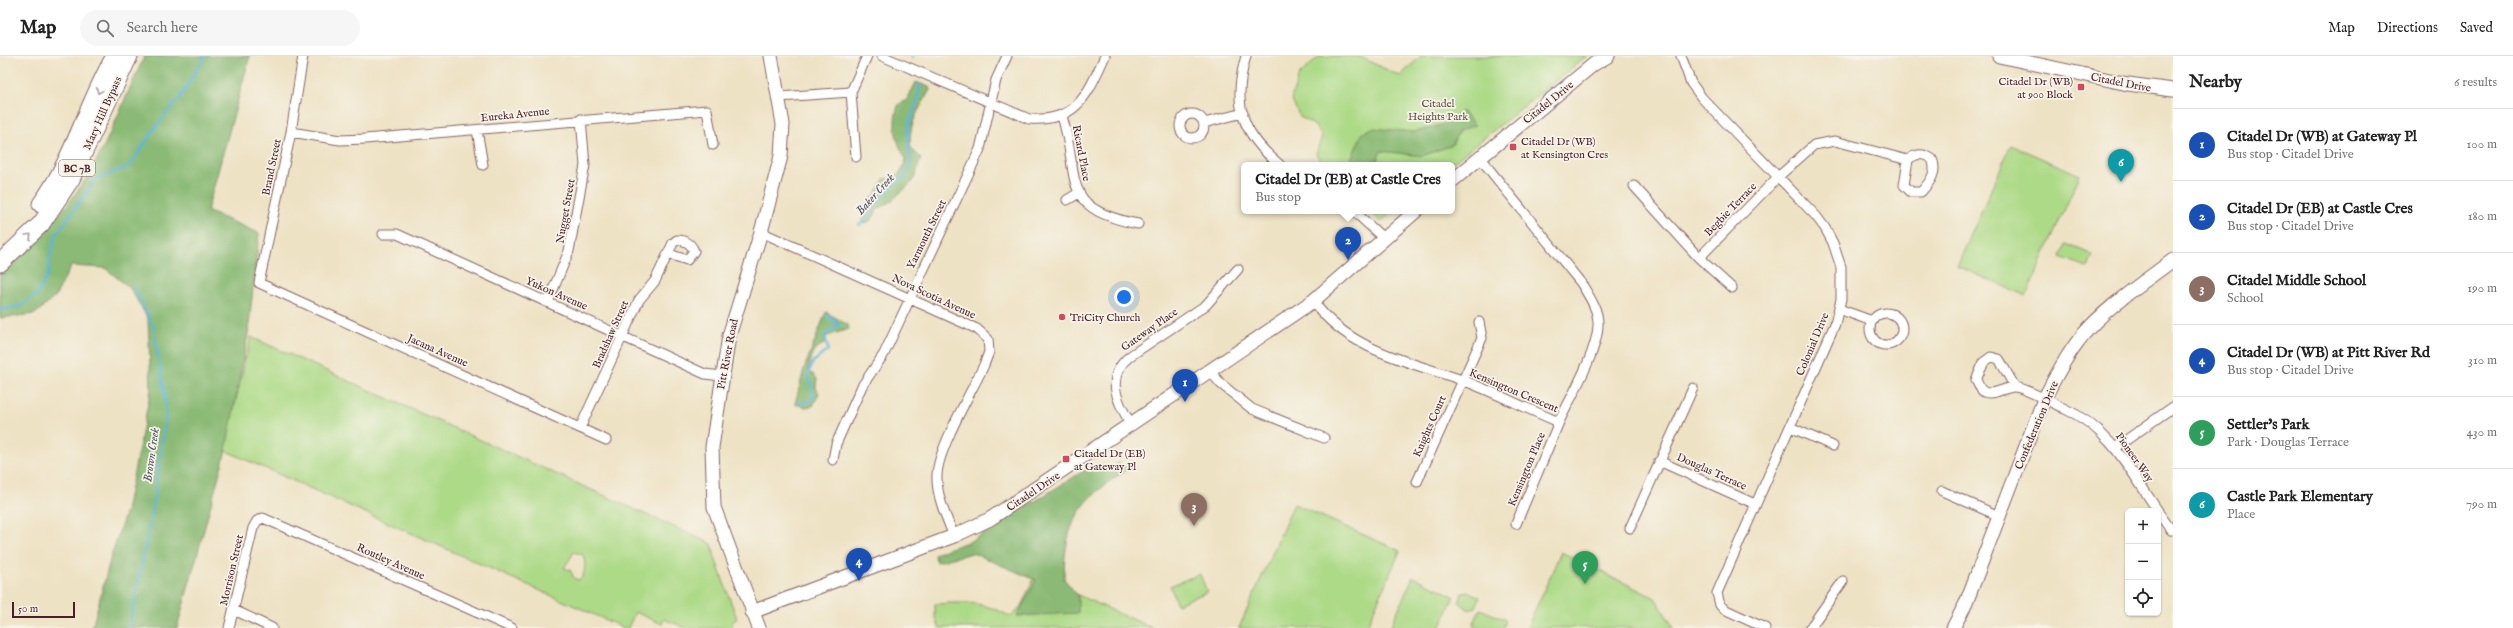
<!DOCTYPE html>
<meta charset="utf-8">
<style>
:root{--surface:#fff;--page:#f6f6f6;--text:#222;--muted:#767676;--line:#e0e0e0;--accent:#7c3aed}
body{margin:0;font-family:"IM FELL English",serif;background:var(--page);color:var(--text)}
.controls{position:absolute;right:12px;bottom:12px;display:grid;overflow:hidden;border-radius:6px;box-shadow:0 1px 3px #0004}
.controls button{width:36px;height:36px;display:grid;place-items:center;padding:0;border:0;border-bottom:1px solid var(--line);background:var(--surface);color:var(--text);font:20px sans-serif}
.scale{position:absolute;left:12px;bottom:10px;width:63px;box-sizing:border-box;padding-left:4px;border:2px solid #4a1f2b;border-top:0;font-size:11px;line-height:14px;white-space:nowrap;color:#4a1f2b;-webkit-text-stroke:3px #f7f3e8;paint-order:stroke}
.you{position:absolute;left:1124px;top:241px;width:14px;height:14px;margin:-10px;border:3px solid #fff;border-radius:50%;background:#1a73e8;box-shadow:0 0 0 6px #1a73e833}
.badge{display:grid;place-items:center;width:26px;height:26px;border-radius:50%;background:var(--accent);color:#fff;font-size:13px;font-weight:700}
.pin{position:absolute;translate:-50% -33px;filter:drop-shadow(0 1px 2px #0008)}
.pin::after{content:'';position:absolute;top:21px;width:14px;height:12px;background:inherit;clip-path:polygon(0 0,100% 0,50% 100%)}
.popup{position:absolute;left:1241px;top:106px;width:214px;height:52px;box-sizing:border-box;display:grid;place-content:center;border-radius:6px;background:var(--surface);filter:drop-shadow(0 1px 3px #0005);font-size:13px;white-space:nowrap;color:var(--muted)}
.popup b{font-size:15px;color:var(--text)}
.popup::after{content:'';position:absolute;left:50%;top:100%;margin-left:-8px;border:8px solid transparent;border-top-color:var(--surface)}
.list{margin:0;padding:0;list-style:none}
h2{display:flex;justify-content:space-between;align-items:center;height:52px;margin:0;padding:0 16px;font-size:17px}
h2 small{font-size:13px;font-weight:400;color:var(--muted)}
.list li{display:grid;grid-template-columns:26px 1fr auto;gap:12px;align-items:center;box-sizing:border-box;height:72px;padding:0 16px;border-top:1px solid var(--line)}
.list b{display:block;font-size:15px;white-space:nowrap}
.list p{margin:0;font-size:13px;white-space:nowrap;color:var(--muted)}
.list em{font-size:13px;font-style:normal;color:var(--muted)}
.icon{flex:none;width:22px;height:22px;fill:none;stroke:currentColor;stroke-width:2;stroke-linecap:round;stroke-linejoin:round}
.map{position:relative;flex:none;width:2173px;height:572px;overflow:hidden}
header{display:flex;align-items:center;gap:24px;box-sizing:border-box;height:56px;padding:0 20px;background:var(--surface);border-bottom:1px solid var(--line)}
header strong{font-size:19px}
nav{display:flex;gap:22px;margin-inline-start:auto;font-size:14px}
.search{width:280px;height:36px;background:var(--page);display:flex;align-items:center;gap:10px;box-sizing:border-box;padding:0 14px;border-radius:22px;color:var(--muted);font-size:15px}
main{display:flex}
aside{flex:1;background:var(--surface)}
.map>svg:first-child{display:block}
.green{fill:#adda87;stroke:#7c7c59;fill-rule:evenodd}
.forest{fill:#8aba74;stroke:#6a6c50}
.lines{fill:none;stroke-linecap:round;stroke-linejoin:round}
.stream{stroke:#5db6da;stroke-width:2.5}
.street-casing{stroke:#836361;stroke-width:11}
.secondary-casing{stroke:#836361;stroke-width:15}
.highway-casing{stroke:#836361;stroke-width:19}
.street{stroke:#fff;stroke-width:9}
.secondary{stroke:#fff;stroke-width:13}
.highway{stroke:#fff;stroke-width:17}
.oneway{stroke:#ae9aa0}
.poi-dot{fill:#d1495b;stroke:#f7f3e8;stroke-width:1.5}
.labels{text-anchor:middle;stroke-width:3.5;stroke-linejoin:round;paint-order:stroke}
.shield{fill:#f7f3e8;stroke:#7e5f64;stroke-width:1}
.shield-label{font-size:10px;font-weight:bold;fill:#4a1f2b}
.poi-label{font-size:11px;fill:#4a1f2b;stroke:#f7f3e8;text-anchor:start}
.street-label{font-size:11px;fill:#4a1f2b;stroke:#f7f3e8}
.park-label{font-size:11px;fill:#634e42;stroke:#f7f3e8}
.water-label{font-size:12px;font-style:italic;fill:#515468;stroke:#f7f3e8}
</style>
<header>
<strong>Map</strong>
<div class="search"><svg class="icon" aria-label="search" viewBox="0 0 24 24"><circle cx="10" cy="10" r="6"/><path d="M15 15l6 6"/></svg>Search here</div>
<nav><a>Map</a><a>Directions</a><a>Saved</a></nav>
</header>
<main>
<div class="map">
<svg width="2173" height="572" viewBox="0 0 2173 572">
<rect width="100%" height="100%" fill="#f7f3e8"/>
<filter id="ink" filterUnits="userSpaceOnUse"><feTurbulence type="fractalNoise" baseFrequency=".025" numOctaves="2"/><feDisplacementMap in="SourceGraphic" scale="8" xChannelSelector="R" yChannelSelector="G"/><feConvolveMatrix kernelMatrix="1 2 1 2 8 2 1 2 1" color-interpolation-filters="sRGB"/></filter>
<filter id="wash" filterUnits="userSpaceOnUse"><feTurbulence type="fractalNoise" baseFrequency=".012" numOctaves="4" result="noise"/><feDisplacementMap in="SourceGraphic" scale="16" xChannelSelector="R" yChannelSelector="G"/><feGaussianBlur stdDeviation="0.9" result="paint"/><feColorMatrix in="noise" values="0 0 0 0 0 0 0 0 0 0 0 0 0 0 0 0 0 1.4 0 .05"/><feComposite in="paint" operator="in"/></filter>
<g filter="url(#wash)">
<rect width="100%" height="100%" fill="#eee2c4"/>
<path class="green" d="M1320,0H1358L1400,20L1421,0H1587L1450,109H1324L1316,98L1322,80L1314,69L1300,61L1291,43L1299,19Z
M2011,89L2080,119L2026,240L1957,210Z
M1370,155H1394L1381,166Z
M2066,188L2093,199L2088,212L2061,201Z
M251,281L712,488L715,502L737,563L732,566V572H686L664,563L662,568L635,556L628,572H624L224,394ZM574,496L583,499C586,506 586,521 578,524L574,522L570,514L564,512Z
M1294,448L1400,495L1366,572H1239Z
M1561,496L1655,542L1674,572H1527Z
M1200,518L1207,536L1177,548L1170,530Z
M1035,520L1152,572H939L935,559V548C967,546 982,545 1011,561L1021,550Z
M1413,521L1454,540L1440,572H1390Z
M1469,536L1480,541L1476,551L1469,554L1459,546L1462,537Z
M1480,553L1506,564L1503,572H1479L1473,570Z"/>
<path class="forest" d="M145,0H250L207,155L259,177L248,278L226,394L177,572H92L112,497L126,455L151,333L148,263L130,232L105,212L71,210L55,241L35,258L0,262V217C34,189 64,157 88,119C111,82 125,39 145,0Z
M916,26L929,31L930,34C919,53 907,70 911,92L921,102L915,121L910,128L889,147L878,153L871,164L863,168C860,153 867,147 876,137C879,133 881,127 884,123L896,121L903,113L906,103C896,87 891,65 899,48L907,44Z
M1462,55L1475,69L1459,75L1452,89L1422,100L1381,95L1375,109H1352L1350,105L1362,78L1372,72L1414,76L1445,68Z
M826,256L848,269L849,273L827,280L824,288C812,292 811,304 808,314L817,322L816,332L819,337L813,350L805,351L795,348L804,313Z
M1119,407L1128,413C1080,444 1064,465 1064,523L1078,540V557L1017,560L1036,524L972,497L937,506L934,498L973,484L1093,409L1105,408L1108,413Z"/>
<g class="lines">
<path class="stream" d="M912,0V2
M859,169C873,159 877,145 888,134C896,125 907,123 910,109C912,98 906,84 908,72C911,56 921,46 919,28
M0,254L21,250L37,238L48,219L50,199L56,179L96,123L130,110L155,72L181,40L205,0
M798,347L809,346L814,340L808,319L813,306L828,294L825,279L839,269L827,259
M129,572L152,456L166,360L165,340L153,270L134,231"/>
</g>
</g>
<g filter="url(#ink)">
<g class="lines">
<defs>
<path id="street" d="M303,0L291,76L259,227L606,384
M882,0L1029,63C1078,66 1087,39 1105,0
M1246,0C1232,48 1241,77 1280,109
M1681,0L1691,27L1702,42L1816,160L1825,172L1833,187L1841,211V243L1835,268L1717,537L1720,549L1724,553L1765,572
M779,41L851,36
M1180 70a12 12 0 1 1 24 0a12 12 0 1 1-24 0Z
M1062,60C1081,123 1058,153 1138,168
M1204,67L1243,57
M477,74L483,109
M291,76L340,84L365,83L707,54L713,89
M856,101L851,36L867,0
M1634,130L1699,202L1732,232
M1067,144L1079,137
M1354,155L1383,182
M761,176L977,273L988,283L989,296L984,309C972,335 938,392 937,419C936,439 946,461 954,480
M383,178H397L705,318L722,320
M1699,202L1778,121L1814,89L1835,85L1908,104L1904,129L1911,136H1921C1930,126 1938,116 1932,103C1923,97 1916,97 1908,104
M1313,245C1350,297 1414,306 1470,327C1500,339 1529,354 1559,366C1571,341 1597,296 1598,270C1599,254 1589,240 1581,227L1480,102
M548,246L569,195L585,109L581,63
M1839,253L1872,265
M1870 273a16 16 0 1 1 32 0a16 16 0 1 1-32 0Z
M1210,315L1221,328L1252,353L1324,382
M2015,331L1999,303L1991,301L1984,306L1976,324C1978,328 1980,334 1984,336C1994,340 2005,331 2014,331C2023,331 2055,348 2065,353C2110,372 2131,416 2158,455
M1132,369C1116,346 1105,320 1130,300L1206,249L1238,213
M1790,371L1833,390
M580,372L639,244L655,225L673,187L677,184C684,184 691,187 694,195L687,204L669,198
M2115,392L2173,351
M833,404L836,388L862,330L884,298L980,93L996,24L1007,0
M1659,405L1755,448
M1417,426L1482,282L1479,266
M1942,435L1999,460
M2158,456L2171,474L2173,473
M1516,468L1559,366
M1630,472L1693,332
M234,554L272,572
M229,572L253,472L257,465L263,462L512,572
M1810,572L1843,525"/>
<path id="secondary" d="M1999,0L2128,28L2173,34
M1452,125L1594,8L1608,0
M752,556L954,480L990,463L1313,245L1416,155
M759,572L714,451L712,391L729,280L761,176L781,100L783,68L771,0
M1953,572L1966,547L2044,343C2057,318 2070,292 2090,271C2114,246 2145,225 2173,204"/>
<path id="highway" d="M41,148C74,103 87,48 115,0
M0,207L41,168L71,123L129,0"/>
</defs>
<use href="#street" class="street-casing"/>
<use href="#secondary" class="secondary-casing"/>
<use href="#highway" class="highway-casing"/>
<use href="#street" class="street"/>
<use href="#secondary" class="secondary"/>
<use href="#highway" class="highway"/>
</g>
<defs><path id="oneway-chevron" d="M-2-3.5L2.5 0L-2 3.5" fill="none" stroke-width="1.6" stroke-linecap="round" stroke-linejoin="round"/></defs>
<g class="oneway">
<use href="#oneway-chevron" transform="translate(99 35) rotate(114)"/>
<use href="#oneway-chevron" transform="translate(29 180) rotate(-46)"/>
</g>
</g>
<g class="poi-dot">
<rect x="2077" y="27" width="8" height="8" rx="2"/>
<rect x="1509" y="87" width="8" height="8" rx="2"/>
<circle cx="1062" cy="261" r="4"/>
<rect x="1062" y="399" width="8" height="8" rx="2"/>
</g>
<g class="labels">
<rect class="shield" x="59" y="104" width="36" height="16" rx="3"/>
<g class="shield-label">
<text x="77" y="116">BC 7B</text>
</g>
<g class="poi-label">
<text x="2073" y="29" text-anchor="end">Citadel Dr (WB)<tspan x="2073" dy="13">at 900 Block</tspan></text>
<text x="1521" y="89">Citadel Dr (WB)<tspan x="1521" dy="13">at Kensington Cres</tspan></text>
<text x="1070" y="265">TriCity Church</text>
<text x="1074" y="401">Citadel Dr (EB)<tspan x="1074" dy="13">at Gateway Pl</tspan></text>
</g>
<g class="street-label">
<text transform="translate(2121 26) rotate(11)" y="4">Citadel Drive</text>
<text transform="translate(1548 46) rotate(-39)" y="4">Citadel Drive</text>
<text transform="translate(102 57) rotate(-66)" y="4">Mary Hill Bypass</text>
<text transform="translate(515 58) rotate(-6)" y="4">Eureka Avenue</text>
<text transform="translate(1082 97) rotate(79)" y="4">Ricard Place</text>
<text transform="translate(271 111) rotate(-78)" y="4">Brand Street</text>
<text transform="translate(1730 153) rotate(-46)" y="4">Begbie Terrace</text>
<text transform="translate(565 155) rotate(-80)" y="4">Nugget Street</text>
<text transform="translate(926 178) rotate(-64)" y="4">Yarmouth Street</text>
<text transform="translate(557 237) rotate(24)" y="4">Yukon Avenue</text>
<text transform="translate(934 240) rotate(25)" y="4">Nova Scotia Avenue</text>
<text transform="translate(1149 273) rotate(-35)" y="4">Gateway Place</text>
<text transform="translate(610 278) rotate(-66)" y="4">Bradshaw Street</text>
<text transform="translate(1812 288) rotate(-67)" y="4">Colonial Drive</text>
<text transform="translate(438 294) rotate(24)" y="4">Jacana Avenue</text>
<text transform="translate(727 298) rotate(-79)" y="4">Pitt River Road</text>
<text transform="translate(1514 334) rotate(23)" y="4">Kensington Crescent</text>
<text transform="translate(2036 369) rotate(-67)" y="4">Confederation Drive</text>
<text transform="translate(1429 370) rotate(-66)" y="4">Knights Court</text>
<text transform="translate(2135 401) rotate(55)" y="4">Pioneer Way</text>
<text transform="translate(1526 413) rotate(-67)" y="4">Kensington Place</text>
<text transform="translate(1712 415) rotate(24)" y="4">Douglas Terrace</text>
<text transform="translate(1033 435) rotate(-34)" y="4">Citadel Drive</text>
<text transform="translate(391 505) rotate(24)" y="4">Routley Avenue</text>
<text transform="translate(231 514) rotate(-77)" y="4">Morrison Street</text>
</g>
<g class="park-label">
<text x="1438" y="51">Citadel<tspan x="1438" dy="13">Heights Park</tspan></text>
</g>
<g class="water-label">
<text transform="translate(875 138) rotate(-48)" y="4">Baker Creek</text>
<text transform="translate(151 399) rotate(-82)" y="4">Brown Creek</text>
</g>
</g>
</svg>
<div class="controls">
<button>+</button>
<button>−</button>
<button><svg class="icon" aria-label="locate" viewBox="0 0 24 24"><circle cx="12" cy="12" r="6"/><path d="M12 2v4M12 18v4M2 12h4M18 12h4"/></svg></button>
</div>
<div class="scale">50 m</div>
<div class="you"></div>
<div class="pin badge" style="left:1185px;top:346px;background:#1a4fb4">1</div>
<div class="pin badge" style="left:1348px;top:204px;background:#1a4fb4">2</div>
<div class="popup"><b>Citadel Dr (EB) at Castle Cres</b>Bus stop</div>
<div class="pin badge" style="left:1194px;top:470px;background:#8d6e63">3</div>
<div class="pin badge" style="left:859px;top:525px;background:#1a4fb4">4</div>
<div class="pin badge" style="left:1585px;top:528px;background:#2e9e5b">5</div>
<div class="pin badge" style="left:2121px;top:126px;background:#0f9aa8">6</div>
</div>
<aside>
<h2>Nearby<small>6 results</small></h2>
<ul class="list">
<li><span class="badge" style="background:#1a4fb4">1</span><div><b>Citadel Dr (WB) at Gateway Pl</b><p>Bus stop · Citadel Drive</p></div><em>100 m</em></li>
<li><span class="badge" style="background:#1a4fb4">2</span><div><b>Citadel Dr (EB) at Castle Cres</b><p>Bus stop · Citadel Drive</p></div><em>180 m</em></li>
<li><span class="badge" style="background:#8d6e63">3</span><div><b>Citadel Middle School</b><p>School</p></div><em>190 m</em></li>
<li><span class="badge" style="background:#1a4fb4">4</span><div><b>Citadel Dr (WB) at Pitt River Rd</b><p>Bus stop · Citadel Drive</p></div><em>310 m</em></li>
<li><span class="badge" style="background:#2e9e5b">5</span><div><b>Settler's Park</b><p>Park · Douglas Terrace</p></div><em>430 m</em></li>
<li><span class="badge" style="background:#0f9aa8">6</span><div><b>Castle Park Elementary</b><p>Place</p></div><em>790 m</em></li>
</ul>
</aside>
</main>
